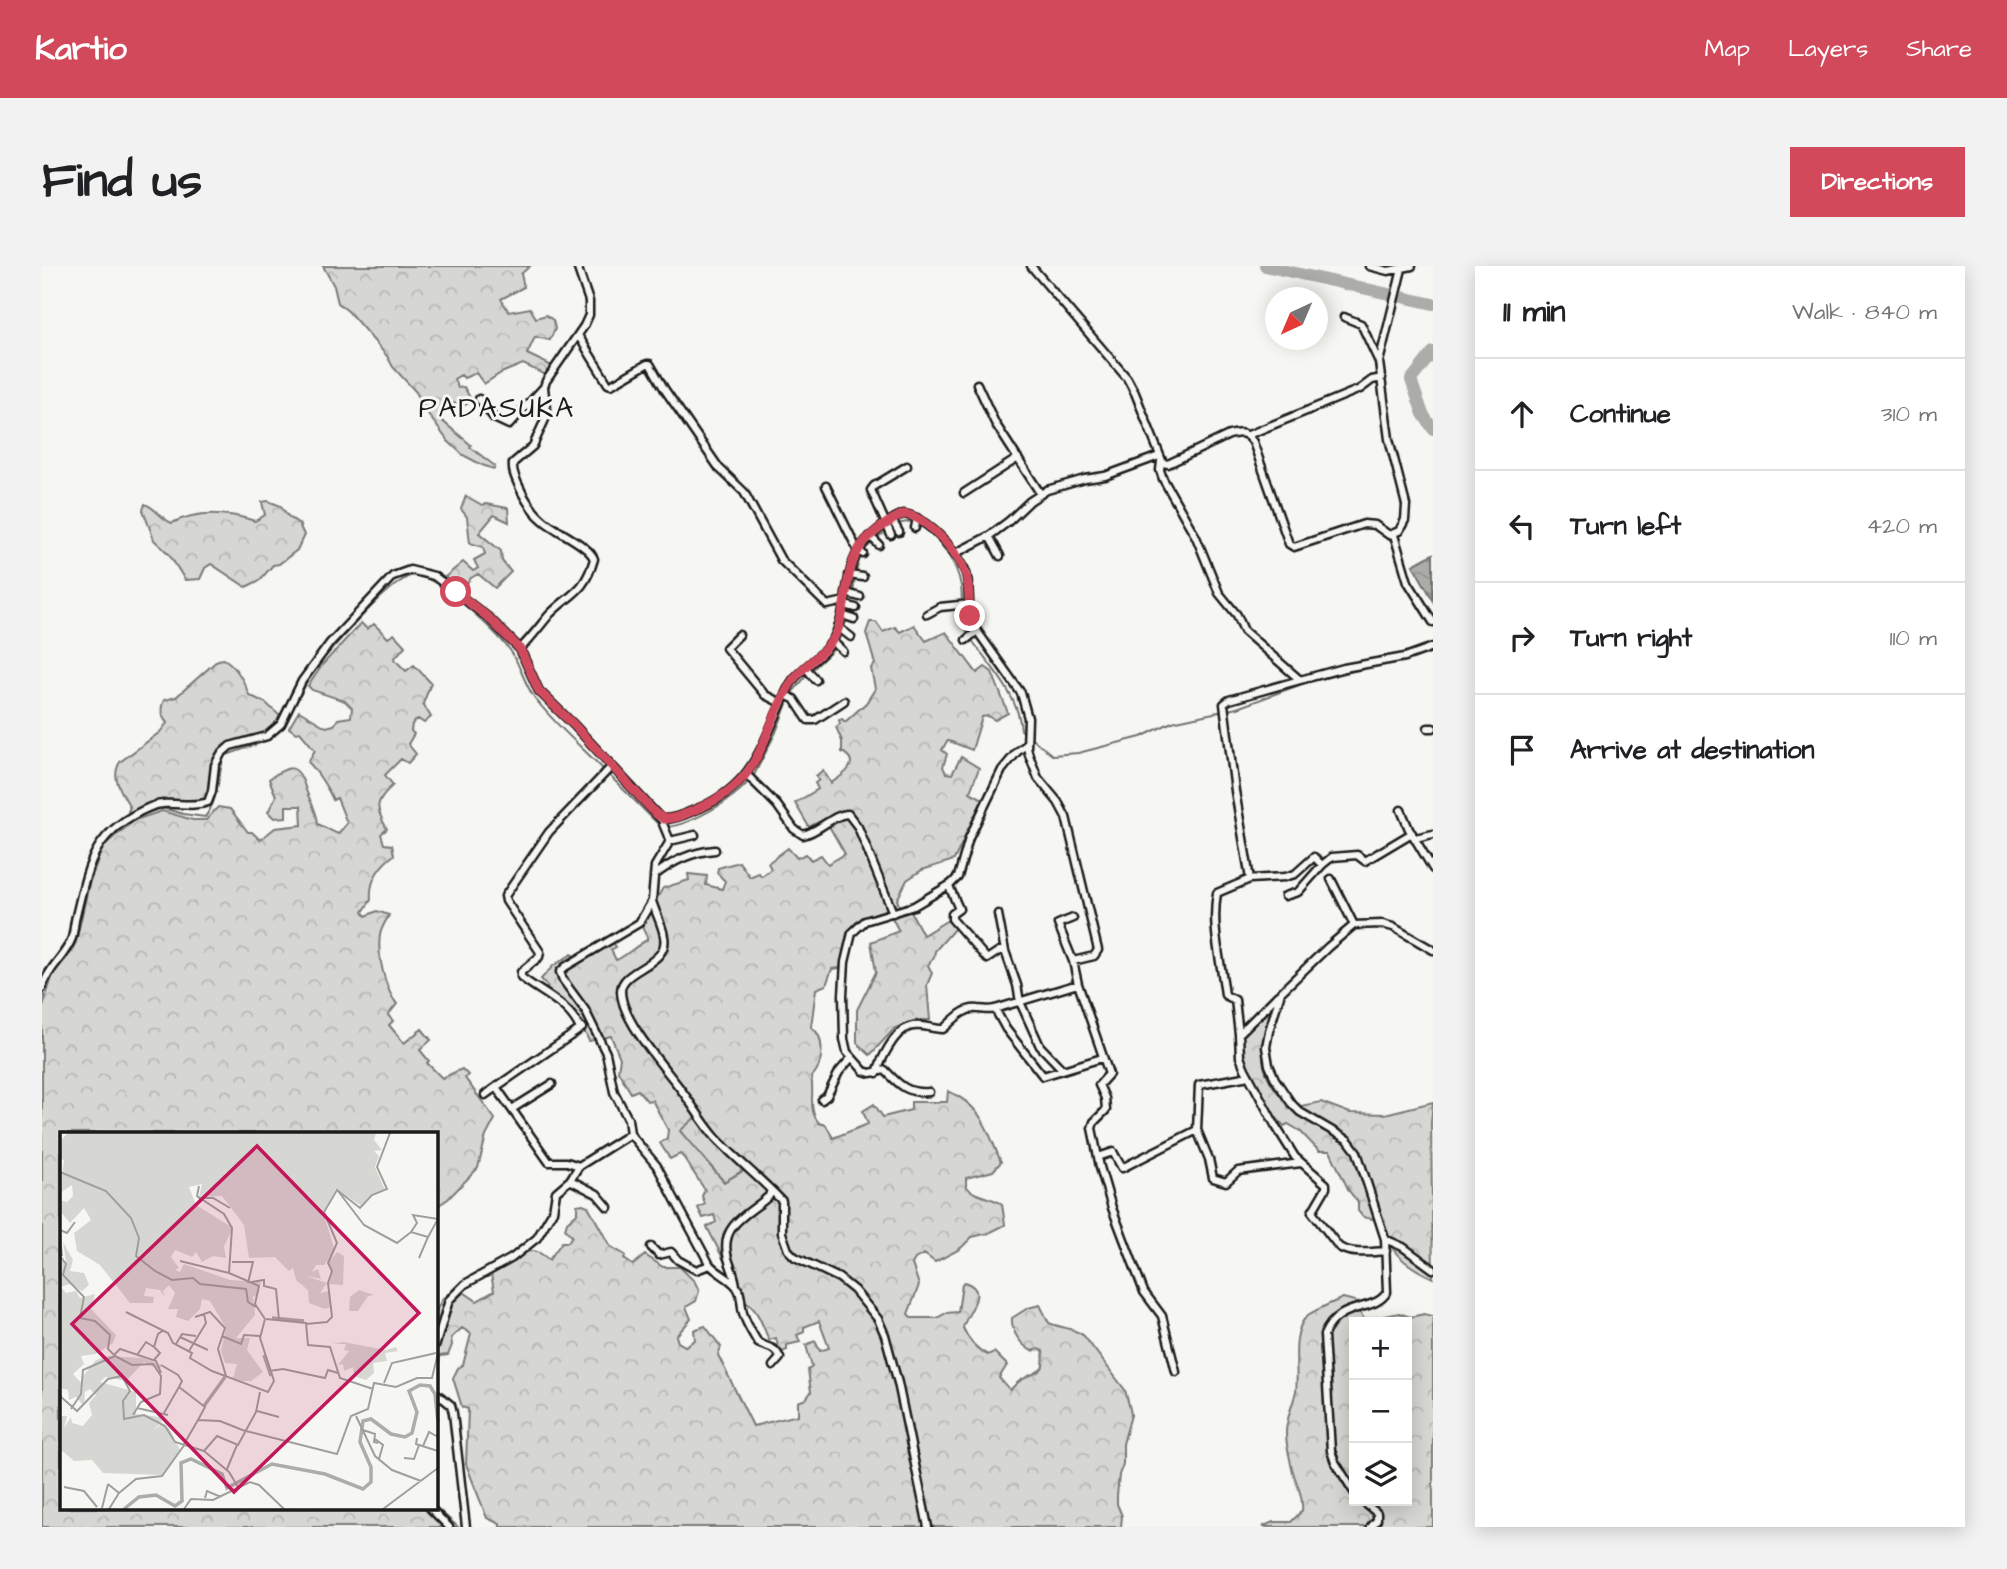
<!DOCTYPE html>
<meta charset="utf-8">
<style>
:root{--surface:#fff;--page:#f2f2f2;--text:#202124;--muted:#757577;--line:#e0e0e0;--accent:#d1495b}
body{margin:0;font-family:"Architects Daughter",sans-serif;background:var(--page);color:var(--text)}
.controls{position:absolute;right:21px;bottom:21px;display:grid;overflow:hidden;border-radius:0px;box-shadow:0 4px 18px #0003}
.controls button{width:63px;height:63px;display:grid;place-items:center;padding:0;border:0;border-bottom:2px solid var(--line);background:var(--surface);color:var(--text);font:35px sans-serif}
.compass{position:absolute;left:1223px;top:21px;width:63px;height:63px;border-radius:50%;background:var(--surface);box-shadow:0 4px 18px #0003;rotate:224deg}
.stop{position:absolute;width:21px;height:21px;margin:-16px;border:5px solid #d1495b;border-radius:50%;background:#fff}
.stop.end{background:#d1495b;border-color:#fff;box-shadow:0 2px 7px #0008}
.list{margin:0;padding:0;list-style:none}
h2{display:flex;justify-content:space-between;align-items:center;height:91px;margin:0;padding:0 28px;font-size:30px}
h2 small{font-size:23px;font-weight:400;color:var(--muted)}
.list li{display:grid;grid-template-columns:46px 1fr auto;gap:21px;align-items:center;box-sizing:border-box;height:112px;padding:0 28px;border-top:2px solid var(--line)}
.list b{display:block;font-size:26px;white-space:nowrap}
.list em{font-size:23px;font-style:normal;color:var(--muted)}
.icon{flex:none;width:38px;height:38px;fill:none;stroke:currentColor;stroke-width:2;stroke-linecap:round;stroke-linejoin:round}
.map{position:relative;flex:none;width:1391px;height:1261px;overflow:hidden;border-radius:0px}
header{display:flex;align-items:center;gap:42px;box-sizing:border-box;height:98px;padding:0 35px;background:var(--accent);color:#fff}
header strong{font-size:33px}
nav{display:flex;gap:38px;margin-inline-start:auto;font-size:24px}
.intro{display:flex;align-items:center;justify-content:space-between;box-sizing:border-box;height:168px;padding:0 42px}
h1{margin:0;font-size:49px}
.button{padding:18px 32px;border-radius:0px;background:var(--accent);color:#fff;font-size:24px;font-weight:700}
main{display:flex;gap:42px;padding:0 42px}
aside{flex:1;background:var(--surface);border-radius:0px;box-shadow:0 4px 18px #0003}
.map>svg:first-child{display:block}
.grass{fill:url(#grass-tufts);stroke:#797977;stroke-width:2}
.forest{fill:url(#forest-crowns);stroke:#797977;stroke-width:2;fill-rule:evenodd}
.water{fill:url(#water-waves);stroke:#727271;stroke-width:2}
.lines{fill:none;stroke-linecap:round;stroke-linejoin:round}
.stream{stroke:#727271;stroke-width:2}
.river{stroke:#acaca9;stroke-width:12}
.minor-casing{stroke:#1c1c1c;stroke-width:11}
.minor{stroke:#f6f6f2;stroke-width:6}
.route{stroke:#d1495b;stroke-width:9}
.labels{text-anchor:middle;stroke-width:6;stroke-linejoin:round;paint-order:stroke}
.quarter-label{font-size:28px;letter-spacing:2px;fill:#1c1c1c;stroke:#f6f6f2}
.inset-river{fill:none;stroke:#acaca9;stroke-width:3.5}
.inset-road{fill:none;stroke:#9f9f9c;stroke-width:2}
.view{fill:#c2185b;fill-opacity:0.15;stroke:#c2185b;stroke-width:3.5}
.inset-edge{fill:none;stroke:#1c1c1c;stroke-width:3.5}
</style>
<header>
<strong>Kartio</strong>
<nav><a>Map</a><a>Layers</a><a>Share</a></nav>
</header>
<div class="intro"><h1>Find us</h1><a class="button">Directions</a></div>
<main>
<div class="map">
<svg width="1391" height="1261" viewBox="0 0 1391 1261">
<defs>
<pattern id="grass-tufts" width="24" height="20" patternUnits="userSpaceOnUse" patternTransform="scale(1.75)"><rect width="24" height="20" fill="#d6d6d2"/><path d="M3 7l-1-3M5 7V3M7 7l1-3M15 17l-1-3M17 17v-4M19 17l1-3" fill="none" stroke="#b7b7b4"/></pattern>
<pattern id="forest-crowns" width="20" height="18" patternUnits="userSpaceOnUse" patternTransform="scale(1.75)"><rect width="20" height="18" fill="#d6d6d2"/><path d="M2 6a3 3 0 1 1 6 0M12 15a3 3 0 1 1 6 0" fill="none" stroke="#b7b7b4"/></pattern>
<pattern id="water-waves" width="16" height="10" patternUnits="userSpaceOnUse" patternTransform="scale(1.75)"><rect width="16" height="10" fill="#acaca9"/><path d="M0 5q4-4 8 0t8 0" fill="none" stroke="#939391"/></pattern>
</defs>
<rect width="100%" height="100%" fill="#f6f6f2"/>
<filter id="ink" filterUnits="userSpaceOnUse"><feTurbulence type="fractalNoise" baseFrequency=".0143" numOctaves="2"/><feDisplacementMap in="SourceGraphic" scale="14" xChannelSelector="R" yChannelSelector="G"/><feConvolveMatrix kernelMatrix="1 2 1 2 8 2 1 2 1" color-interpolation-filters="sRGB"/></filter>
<g filter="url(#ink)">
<path class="grass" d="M656,848L706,901L682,916L638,864Z"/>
<path class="forest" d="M281,0H488L479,8L482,21L459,33L467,46L488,42L494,52L504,49L511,54L513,63L508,74L493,71L485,88L510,100L504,109L481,98L459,107L442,118L434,107L422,112L419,109L412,113L416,122L422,121L430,135L421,140L410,137L398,153L429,179L428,181L453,200L452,203L440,199L421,189L406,175L388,151L374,126L351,101L345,90L307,46L296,37L292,20Z
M424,230L440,239L444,238L466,242L467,256L452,249L437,267L459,285L460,295L469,306L453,322L436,308L429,312L420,324L403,311L421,296L431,305L436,302L432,294L443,288L441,281L428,277L425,251L419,243Z
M226,235L239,240L246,250L257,258L262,269L255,284L237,298L231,299L218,314L204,321L169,298L163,302L158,313L143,314L127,288L112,274L101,244L103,238C114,242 119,253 130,257C156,244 185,246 213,255L223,249L220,236Z
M828,356H834L841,366L853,361L858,366L872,359L884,375L904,366L935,407L943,401L950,406L966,447L953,454L946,450L940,451L930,484L907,475H905L900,484L905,488L901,501L904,507L910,508L919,491L937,502L928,526L941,533L912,594L880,604L865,614L855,634L858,641L834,647L827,652L826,656L816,654L805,667L798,702L790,703L784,719L774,723L769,761C784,770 782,800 769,811C773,827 765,843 777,857L784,859L791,872L826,858L821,845L832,838L841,851L869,844V836H905L906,825C940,840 945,863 959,896L951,905L924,912V920C933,932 949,930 960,938L963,959L947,967L930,971L918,983L893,996L882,988L873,993L870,998L877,1019L866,1048L870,1052H895L904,1047L916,1046L920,1018L922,1016C949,1024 924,1047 921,1062C926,1073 935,1084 946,1089L952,1086L965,1099L957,1112L968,1124C972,1120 977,1114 983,1112C1000,1103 1003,1107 1001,1085L996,1083L990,1085C979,1079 969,1066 970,1052L986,1042L998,1039L1007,1057C1018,1062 1033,1062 1042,1070L1083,1124L1088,1143L1089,1149L1081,1178V1198L1077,1209L1075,1230V1238L1080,1250L1079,1261H458V1258L445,1252L424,1198L426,1143L420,1141L411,1112L416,1102L421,1099L429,1068L420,1062L409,1072L410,1079L406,1089L398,1090L394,1121V1045L400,1033L406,1028L413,1033L418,1027H423L435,1035L452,1025L449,1008C460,1001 478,985 491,985C497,985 502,990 507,994L520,976H526L530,970L523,963L525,956L535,947V939L541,938L546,940L568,980L583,989L582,993L591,999L603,989L621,1001H638L653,1016L657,1025L654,1035L644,1041L649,1053L634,1070L636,1076L643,1080L653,1074L652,1064L663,1060L679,1081L676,1089L711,1160L756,1149V1136L764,1133L769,1126L766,1104L770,1101L764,1079L773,1075L778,1085L787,1082L777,1055L762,1061V1066L755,1069L758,1076L745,1079V1084L740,1086L737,1084L734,1072L727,1074C721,1061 716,1042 703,1036L689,1014L690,1010L665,961L674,956L672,949L661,952L656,942L663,938L660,930L663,924L642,892L638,888L628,893L618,877L625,872L626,864L610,834L605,835L596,824L589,827L576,805L578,792L569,770L547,775C537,752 525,738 503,724L506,721L499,713L511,700L530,688L534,691L568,671L574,681L569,684L574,694C581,692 595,679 605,674V671L599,659L621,622L647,614L646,608L665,610L664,619L680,623L683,615L675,607L676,602L697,596L708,611L716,607L720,610L729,603L726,597L746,582L755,592L764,588L769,594L779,589L786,598L803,588L787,560L792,557L788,550L767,561L753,537L776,523L773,517L777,514L774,510L781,504L789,517C800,510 821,497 800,486V475L794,461L798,458L797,454L800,453L803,456L824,437L833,423L829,402L833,398L824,367ZM656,849L682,883L706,902L682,916L638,865Z
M319,357L325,363L332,358L346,372L352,368L363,380L352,393L364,405L372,399L389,417L381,438L389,451L382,457L376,453L370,458L369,465L372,468L366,478L374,488L366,497L359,493L343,509L351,519C332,536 333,542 345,563L339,568L342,578L350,579L352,589C337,600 327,614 329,634L321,646L324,650L335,645L347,649C344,655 339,662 338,669C335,688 343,724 355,738L346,749L351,755L347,759L362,777L380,763L389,774L378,784L387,795L385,797L400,812L420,803L426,809L423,812L453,853L444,870L436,902L406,933L394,941V867H19V1242L394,1241L416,1261H0V743L11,708L28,688L34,676L47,618L61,580L93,554L120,545L151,554H164L176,541L188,543L206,566H210L218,574L233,562L260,559L259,540H244V551L232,552L226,546L234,530L227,513C246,500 255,495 263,521C267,535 275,543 276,558L296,568L305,557L295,532L291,534C287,524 273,502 266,496L273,484L258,466L254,467L247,462L257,445L284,461L292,459L296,453L309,451L310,442L303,435L270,424L266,420L281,398Z
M182,393C194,400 202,415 207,429L224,437L238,450L237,456L224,468L177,486L164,534L151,536L124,534L88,548L86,545L88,541C80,526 68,512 78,496L118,466L125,457C119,450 118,442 122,434L134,431L176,394Z
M868,644L881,669L906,654L913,662L893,685L892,691L886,699L890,707L885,719L888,754H874L853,762L828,789L815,777V744L834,706L829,676L857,665L850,652Z
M1225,748L1229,749C1215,792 1217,811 1252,844L1259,840L1279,836L1308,847L1343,848L1391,836L1389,857L1391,1012C1358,997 1350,986 1335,954L1321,951L1316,945V936L1307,925L1288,885H1277L1258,865L1246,858L1242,860C1227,845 1201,806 1200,785C1199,779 1200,773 1200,768Z
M1301,1032L1313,1035L1318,1047L1323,1054L1357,1047L1368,1051L1382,1048L1391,1050V1261H1220L1231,1256H1249L1260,1245C1262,1227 1250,1211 1248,1193C1246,1185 1244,1175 1244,1167C1244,1152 1251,1139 1254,1125C1257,1103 1248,1069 1264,1051C1267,1047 1294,1035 1301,1032ZM1312,1056H1365V1235H1312Z"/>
<path class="water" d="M1391,288V334L1371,299Z"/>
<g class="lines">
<path class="stream" d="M855,258L870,255
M875,258C896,270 915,296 919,320C921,336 918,353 926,368
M835,272L845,266
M822,284L831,276
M814,306L819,288
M811,327L813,312
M929,373C948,400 977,429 979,464L983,467
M795,377L805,353
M1382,387L1391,385
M272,404C289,384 349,312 372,309C394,308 454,366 468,384C478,398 482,417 492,431C512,458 540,481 563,505
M769,405L793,382
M749,428L765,409
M246,450L269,409
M987,470L1010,489L1036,487L1099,471L1130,456L1195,442L1263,417L1336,399
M567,509L619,561
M711,511L734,466L747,433
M96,550L120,542L141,548L163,551C176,535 176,510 182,490L227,474L238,463
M625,561C650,558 691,534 707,515
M71,569L82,559
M46,613L53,596
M34,668L43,625
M0,735L4,720"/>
<path class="river" d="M1223,0L1391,38
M1391,86L1369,114L1381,148L1391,163"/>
<defs>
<path id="minor" d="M535,0L547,35V49L542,60L504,115L502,121L505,149L491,180L471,197C470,205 473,211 476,218C482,232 489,244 501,254C513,265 547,279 552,293C542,328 528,327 507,349C497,361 489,372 478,383L497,425L532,459L619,553C633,554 647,546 660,541C708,519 717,487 737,443C741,433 745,422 751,414C763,399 783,389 792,372C810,336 798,296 830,269C840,260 849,253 861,248C884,250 917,287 924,307C930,326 923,345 933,362L979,427L986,452L985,482L987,489L996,512L1016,536L1024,551L1056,684L1052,690L1031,695L1036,718L1067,808L1057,819L1063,832L1064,844L1052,856L1050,862L1058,901L1070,942L1102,1026L1120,1050L1134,1106
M989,0L1085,112L1093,127L1121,197L1126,198L1187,169C1199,166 1204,166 1211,176L1247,278L1252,281L1322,258L1333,259L1347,269L1357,265L1363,254L1364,239L1347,173L1337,96L1360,3
M1327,0L1346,5L1370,0
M1302,51L1319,58L1337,96
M536,69L566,118L569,119L605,98H608L623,124L677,202L702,226L739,294L785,339L803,335
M935,118L953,157L998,227
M437,133L452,152L467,159L501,122
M1206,169L1318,123L1330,114L1340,112
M1119,195L1118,204L1121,213L1154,271L1177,327L1195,349L1202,365L1258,414L1187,434L1182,438L1193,525L1208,613L1175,627C1169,661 1179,695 1183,729L1193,734L1197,768
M784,220L814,281L821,288
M922,227L976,192
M850,254L857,266
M873,262L875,252
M849,269L829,224L832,220L865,200
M1352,269L1366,316L1391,356
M828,270L837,279
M947,270L958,290
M912,288L947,270L967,255L988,235L1005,224L1043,213L1063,210L1117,190
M807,309L821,311
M804,327L818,331
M803,339L814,342
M885,348L898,341L927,338
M800,349L812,353
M796,361L809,371
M697,369L684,382L723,429L739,437
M924,374L935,365
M790,375L801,385
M764,402L774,414
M1258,414L1302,402L1363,391L1391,381
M743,429L752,433L766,454H773L802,435
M1386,462H1391
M704,508L735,539L752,563L761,569C777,566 791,548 806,548L816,561L851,647
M1359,544L1367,563L1391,603
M1373,572L1391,568
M628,575L653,569
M612,610C630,595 649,586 673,584
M1208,613L1243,611L1253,608L1272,591L1280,599L1290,591L1315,589L1323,595L1370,567
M1289,613L1312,659
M907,620L917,643L910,648V653L945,693L957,685H963
M1243,630L1256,626L1280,599
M610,635C613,646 620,658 622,670C628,700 579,702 579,725C579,754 623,802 640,825C651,840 661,857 674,872C695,894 719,913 740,935V967L746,984L753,991L797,1012L812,1024L836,1053L843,1069L856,1117L886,1261
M956,648L963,685L975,719L978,736L998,780L1020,803
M1031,652L1016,658L1031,695
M0,722C7,700 23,691 30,672C32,665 32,657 34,650C47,595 52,565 108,541C127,533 147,543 166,536L170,525L173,499L179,488L188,480L225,470L239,458L260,415L288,377L351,310L368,304L392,310L447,352L478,383
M1236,729L1197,768L1198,791L1203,803L1233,859L1253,891L1284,918V922L1270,946L1297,981C1310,989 1329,986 1344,985
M953,743L964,763L1001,810L1060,792
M538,763C527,737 500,728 479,711V706L497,691L498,686L464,635L463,630L507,566L570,500
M835,807C839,793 852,766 867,761C878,757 890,763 901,763C911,755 921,741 936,743C943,743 945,745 953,743L1036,718
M887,826C866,828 857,819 843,804L828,807L822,805L805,786L802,773L801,729L803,696L810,667L823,655L872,640L909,618L916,611L927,572L960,504L975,486L985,478
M443,829L454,821
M780,834L785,830L797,806L809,792
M470,843L510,818
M1155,864L1167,893L1171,912L1184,916L1196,905L1259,897
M588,868L615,900L668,999C677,1008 682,1009 690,1016C701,1024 698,1036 701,1047C704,1058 711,1068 716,1077C726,1082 733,1080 738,1092L731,1100
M1056,891L1071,886L1080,902L1155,864L1157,819L1207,810
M537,900L525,896H507L454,821L540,762
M528,914L555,928L566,941
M1343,973L1361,981L1391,1003
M609,981L617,989L629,986L636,994L654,1004L668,999
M694,1020C693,1008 687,999 685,988C679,957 709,947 727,930L729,924
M394,1078L407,1034L423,1018L470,992L495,972L511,945L514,926L528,914L537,900L588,868L586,853L572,826L564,787L543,744L521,714L518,706L523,701L597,657L610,635L613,600L628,575L621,558L622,553
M394,1127L409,1139L411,1147L424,1261
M1312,1226L1293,1196L1289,1185L1282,1069C1298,1033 1332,1048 1345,1026L1343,973L1315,886L1306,874L1258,846L1249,837L1233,813L1227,799L1224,781L1227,765L1239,726L1286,681L1312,659L1340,658L1351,661L1391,684
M1320,1235L1335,1247V1254L1329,1261
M388,1242L407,1261"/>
</defs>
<use href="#minor" class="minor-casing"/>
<use href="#minor" class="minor"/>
</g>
</g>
<g class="lines" filter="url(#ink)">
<path class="route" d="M414,326L447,352L478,383L497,425L532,459L613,547L622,553C634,553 646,547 657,542C725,512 716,471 749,417C761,397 785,388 795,366C809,331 799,294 830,268C840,260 850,253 862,248C884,250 916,286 923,306C928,320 927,336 928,350"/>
</g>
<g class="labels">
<g class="quarter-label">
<text x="455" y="151">PADASUKA</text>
</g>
</g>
<g transform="translate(18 866)">
<rect width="378" height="378" fill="#f6f6f2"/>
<path d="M8,1H316L314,8L322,18L314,19L319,24L315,35L325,58L312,62L303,75L276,57L263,80L275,119L264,133H256L252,140L258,137L261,147L246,144L267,151L260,161L269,159L270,175L265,177L249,171L248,158L236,148L233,136L229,139L215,125L189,126L184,93L162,64L139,65L142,52L129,55L136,73L173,96L164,114L166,126L153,124L142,130L136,120L132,125L115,118L111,125L119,136L115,138L120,140L124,132L170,148L201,150L197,165L193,164L195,183L176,206H190L187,218L203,240L191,249H182L173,246L177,232L165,231L161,219L166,196L150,169L142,167L140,177L128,189L116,185L118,177H108L115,161L109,153L103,159L105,165L100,158L86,156L84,164L94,165L93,171H70L40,133L17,119L14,101L31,88L24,76L10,91L0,79V68L7,70L13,64L12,53L0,61L4,28L0,27V9ZM3,110L13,128L10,139L24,141L29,153L22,159L9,152L1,155L6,161L16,159L20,166L35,162L31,177L56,203L53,211L36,222L21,224L24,232L13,242L23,253V244L36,228L47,224L83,226L101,233L100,238L84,230L66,249L45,245L40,250L76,260V282L100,285L102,289L94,298L100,293L109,296L120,318L102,343L43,341L32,328L14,329L0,317L1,284H7L4,296L11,285L12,291L23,294L32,283L29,271L36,263L30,257L25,260L24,274L16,265L9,268L8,258L0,256V129H6ZM277,120L284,124L283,153L269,152L272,142L268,131ZM299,158L314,163L308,164L298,179H289L290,165ZM284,210L325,218L336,215L338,219L325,221L327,229L313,231L314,241L306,248L294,244L293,235L284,239L283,232L278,233L289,219L284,218L286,212H273Z" fill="#d6d6d2"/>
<path class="inset-river" d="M212,186L244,189M204,223L211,244M144,274L165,245M64,377L79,365L96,363L115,374L122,369L121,331L131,327L162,342L167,356L212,332L265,342L303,357L311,350V335L300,310L303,289L311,287L331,302L345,305L352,301L357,280L349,259L360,253L370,254L375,262L378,290"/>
<path class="inset-road" d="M0,40L46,59L71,86L79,106L76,124L95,139L112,148L133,146L140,152L186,157L188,170L196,175M139,54L137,64L164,82L172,96L169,141L199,154L195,172L205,187M278,59L304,93L337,111L351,100L368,105L378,87M138,66H153L170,76M0,98L7,101L15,90M351,100L357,91L353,83L378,87M0,102L2,124M0,124L6,132L3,143L24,165L20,186L35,189L50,203L48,217L55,224L72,233L93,232L101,244L100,262L81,270L73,283M359,126L368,105M120,129L169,141M172,130H193L188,151M191,150L204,148V154L216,157L219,188M66,180L108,201L113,211L132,221L130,226L152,239L208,260L214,249L200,206L205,187M135,185L150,180L165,196L158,217L166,244M206,187L246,191L248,213L270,215L280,246L313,257M246,192L267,190L272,185L268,151L272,139L268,131L277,111L264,80L277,58L300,76L312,63L327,57L317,35L330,1M162,204L181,212L184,203L200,204M120,205L148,218M116,212L122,202L136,204M129,219L146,191L144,182M54,223L60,217L96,229L101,241M77,223L86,210L94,215M94,228L100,221L94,215L98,202L104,198M101,233L118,243L122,249L119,255L145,275L138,288L160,289L185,299M209,239L223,237L265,246L268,238L278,241M324,251L332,231L376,221M0,264L17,279L48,247L62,244L70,259L63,269L64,287L84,283L105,294L115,310L144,319M77,276L108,283M11,277L21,262L23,238L55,224M197,279L219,285M104,281L119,255M296,284L315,324L332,338L361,349M303,298L315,302L314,310L318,311M186,299L277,322L291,284L308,277L314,251L336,255L357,246H372L378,221M357,306L356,312L378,319M315,307L323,313L319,327M124,312L138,288M363,314L369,300L378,305M344,326L354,327L359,313M167,337L177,313M48,352L59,361L49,377M4,355L24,359L37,375M178,355L169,340L144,319L157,304L178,313L196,280L200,260M59,361L76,347L102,344L125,312M145,366L147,359L161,365M42,376L48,352M124,377L131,367L153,368L190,350L199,353L224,377M323,377L378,336"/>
<path class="view" d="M197,14L359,181L174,360L12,192Z"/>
<rect width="378" height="378" class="inset-edge"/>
</g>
</svg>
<div class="controls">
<button>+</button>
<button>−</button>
<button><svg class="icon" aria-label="layers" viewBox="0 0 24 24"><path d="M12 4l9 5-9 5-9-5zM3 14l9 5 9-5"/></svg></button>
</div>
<svg class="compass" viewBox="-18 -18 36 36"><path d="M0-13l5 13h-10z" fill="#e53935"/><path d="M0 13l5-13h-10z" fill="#757577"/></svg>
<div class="stop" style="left:414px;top:326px"></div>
<div class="stop end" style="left:928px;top:350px"></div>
</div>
<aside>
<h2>11 min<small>Walk · 840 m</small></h2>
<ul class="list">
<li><svg class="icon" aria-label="ahead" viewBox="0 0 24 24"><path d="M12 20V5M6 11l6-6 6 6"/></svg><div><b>Continue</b></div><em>310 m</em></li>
<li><svg class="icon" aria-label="left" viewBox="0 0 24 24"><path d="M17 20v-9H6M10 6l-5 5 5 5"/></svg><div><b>Turn left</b></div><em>420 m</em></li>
<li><svg class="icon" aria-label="right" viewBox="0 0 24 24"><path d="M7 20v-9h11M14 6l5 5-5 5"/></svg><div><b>Turn right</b></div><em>110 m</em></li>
<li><svg class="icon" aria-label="arrive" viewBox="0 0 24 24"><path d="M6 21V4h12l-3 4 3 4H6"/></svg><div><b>Arrive at destination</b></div></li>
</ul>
</aside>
</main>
